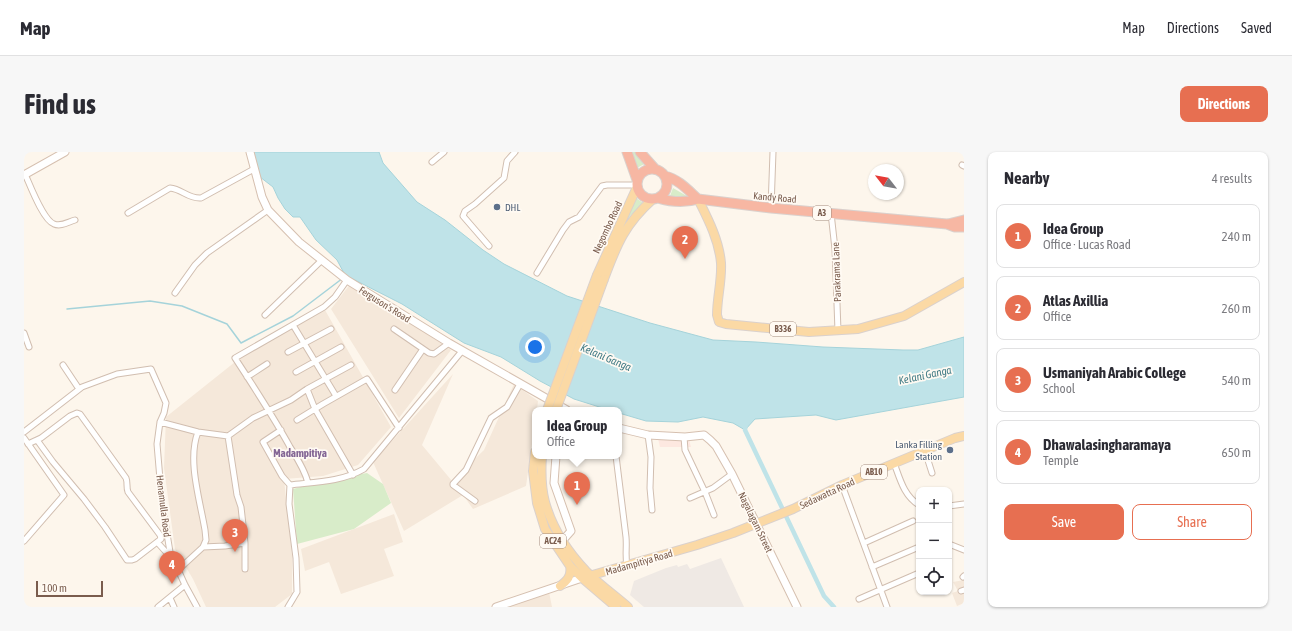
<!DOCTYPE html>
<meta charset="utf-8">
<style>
:root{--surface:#fff;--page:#f7f7f7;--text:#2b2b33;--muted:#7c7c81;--line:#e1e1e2;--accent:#e76f51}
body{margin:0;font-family:"Asap Condensed",sans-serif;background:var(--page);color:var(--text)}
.controls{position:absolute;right:12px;bottom:12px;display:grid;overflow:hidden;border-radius:8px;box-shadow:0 1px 3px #0004}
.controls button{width:36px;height:36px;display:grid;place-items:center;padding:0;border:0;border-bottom:1px solid var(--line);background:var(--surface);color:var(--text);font:20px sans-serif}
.compass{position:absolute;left:844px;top:12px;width:36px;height:36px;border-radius:50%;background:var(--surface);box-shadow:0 1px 3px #0004;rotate:301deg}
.scale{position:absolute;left:12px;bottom:10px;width:67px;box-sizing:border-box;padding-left:4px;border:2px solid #7a5c4d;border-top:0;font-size:11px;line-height:14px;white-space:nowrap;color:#7a5c4d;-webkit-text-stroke:3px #fffaf3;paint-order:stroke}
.you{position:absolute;left:511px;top:195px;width:14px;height:14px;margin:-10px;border:3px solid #fff;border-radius:50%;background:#1a73e8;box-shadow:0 0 0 6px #1a73e833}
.badge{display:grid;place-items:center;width:26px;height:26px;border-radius:50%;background:var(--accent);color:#fff;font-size:13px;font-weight:700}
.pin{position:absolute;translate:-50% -33px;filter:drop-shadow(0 1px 2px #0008)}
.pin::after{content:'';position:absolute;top:21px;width:14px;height:12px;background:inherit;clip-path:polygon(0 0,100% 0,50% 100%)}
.popup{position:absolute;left:508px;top:255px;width:90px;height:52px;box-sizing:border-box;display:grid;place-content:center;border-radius:8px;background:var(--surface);filter:drop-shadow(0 1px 3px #0005);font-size:13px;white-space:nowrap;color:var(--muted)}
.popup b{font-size:15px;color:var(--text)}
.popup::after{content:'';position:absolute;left:50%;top:100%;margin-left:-8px;border:8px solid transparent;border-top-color:var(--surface)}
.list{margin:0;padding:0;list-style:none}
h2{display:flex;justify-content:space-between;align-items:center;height:52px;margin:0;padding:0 16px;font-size:17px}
h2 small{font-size:13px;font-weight:400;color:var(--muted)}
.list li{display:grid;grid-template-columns:26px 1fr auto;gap:12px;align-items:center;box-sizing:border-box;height:64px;margin:0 8px 8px;padding:0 8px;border:1px solid var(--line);border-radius:8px}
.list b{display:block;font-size:15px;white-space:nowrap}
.list p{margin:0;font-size:13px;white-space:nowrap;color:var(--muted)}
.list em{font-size:13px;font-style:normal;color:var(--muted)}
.actions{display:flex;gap:8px;padding:12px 16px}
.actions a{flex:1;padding:9px 0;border:1px solid var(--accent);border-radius:8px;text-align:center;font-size:14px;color:var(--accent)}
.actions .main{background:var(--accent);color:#fff}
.icon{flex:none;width:22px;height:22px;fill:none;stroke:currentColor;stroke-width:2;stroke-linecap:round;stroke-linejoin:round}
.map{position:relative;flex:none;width:940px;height:455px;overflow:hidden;border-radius:8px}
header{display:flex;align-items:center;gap:24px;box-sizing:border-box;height:56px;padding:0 20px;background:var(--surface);border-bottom:1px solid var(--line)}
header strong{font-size:19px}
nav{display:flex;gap:22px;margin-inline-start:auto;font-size:14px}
.intro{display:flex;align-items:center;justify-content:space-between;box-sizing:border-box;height:96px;padding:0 24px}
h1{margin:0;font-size:28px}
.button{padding:10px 18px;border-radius:8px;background:var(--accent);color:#fff;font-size:14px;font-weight:700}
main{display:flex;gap:24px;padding:0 24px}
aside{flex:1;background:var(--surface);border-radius:8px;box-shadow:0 1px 3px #0004}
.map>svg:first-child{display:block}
.residential{fill:#f5e8da}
.commercial{fill:#fde8e0}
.industrial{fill:#efe9e4}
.green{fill:#d8ecc9}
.water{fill:#bfe3e8;stroke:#a5d3da}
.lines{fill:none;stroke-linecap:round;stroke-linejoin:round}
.stream{stroke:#a5d3da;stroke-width:1.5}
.canal{stroke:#bfe3e8;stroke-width:4.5}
.street-casing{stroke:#d1beb0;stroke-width:7}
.secondary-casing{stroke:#d6c0b0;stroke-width:9}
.primary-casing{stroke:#dad1cd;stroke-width:10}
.highway-casing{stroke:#dad1cd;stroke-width:11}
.street{stroke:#fff;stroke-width:5}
.secondary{stroke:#fff;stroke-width:7}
.primary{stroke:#fbd9a5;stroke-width:8}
.highway{stroke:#f7b7a3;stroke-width:9}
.primary-bridge-casing{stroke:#dad1cd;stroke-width:10;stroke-linecap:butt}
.primary-bridge{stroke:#fbd9a5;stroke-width:8}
.service-dot{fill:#5c6f8a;stroke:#fffaf3;stroke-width:1.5}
.labels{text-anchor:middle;stroke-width:3.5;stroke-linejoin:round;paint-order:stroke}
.shield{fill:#fffaf3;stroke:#a28b7f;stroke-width:1}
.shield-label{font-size:9px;font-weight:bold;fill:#7a5c4d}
.street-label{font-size:10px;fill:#7a5c4d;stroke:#fffaf3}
.service-label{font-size:10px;fill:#4e5e75;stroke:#fffaf3;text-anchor:start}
.water-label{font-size:11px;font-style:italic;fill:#437c86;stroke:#fffaf3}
.neighbourhood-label{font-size:11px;font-weight:bold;fill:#846695;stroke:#fffaf3}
</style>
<header>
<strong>Map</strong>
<nav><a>Map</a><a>Directions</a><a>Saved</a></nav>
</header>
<div class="intro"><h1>Find us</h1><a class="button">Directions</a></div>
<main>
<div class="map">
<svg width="940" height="455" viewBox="0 0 940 455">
<rect width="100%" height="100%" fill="#fdf6ec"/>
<path class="residential" d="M327,131L427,198L375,266L307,157Z
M301,158L367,275L334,313L299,324L260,327L268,403V442L251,455H182L169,427L151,397L140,316L142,265L216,206Z
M429,222L398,293L428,329L460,298L490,232L514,249L513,258H511V271L502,334L449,357L439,343L380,379L349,310Z
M370,362L379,390L360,397L370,424L317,442L305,410L281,419L277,397Z
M940,428V451L933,454L928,441L934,439L929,430Z
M525,440L528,455H483Z"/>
<path class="commercial" d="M633,282L664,284L667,295H636Z"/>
<path class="industrial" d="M697,406L720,455H620L606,443L610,429L642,416L653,413L654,415L663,412L666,417Z"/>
<path class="green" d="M608,0H611L622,11L613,16Z
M649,36L668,47L646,44Z
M612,46L619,51L607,63L598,77Z
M343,321L359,332L367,351L330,377L273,392L269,337L302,328Z"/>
<path class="water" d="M228,0H355L359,11L393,50L421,68L459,98L480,112L543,144L626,171L689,188L732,190L799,195L879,198H894L940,185V245L812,268L792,263L731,267L721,278L709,271L679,265L654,270L622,269L595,261V258H585L550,247L516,229L477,205L440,191L378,152L321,123L313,108L292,88L276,65H269L261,57L254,46L249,35L236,25Z"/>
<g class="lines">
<path class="stream" d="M43,157L126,149L158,154L203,172L217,191L269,164L319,126"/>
<path class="canal" d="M722,272L721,278L800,444L810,455"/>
<defs>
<path id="street" d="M408,10L420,0
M938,13L940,14
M1,22C6,33 19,68 30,72C37,75 44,70 51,68
M747,56L749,0
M104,61L146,36C158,37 164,47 177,46L230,17
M807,61L811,97L814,179
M465,94L439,64L441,59L451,52L480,26L483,9L491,0
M513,121L539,78L545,70L555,65L578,34L583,33H612
M151,141L171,113L183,101L244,58
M241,163L298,108
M269,173L312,244
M370,177L405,201L410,202L425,191
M0,181L5,195
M264,200L307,177
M39,213L55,237
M272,220L317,195
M223,225L243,212
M283,237L291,257L329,323
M371,238L399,197
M273,268L299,252L343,227L375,276
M136,270L174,280L204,284L229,266L267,248L283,237L327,213
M257,278L239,290L258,324L266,333
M0,280L58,235L93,222L127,217L142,251L140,261L136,270L133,292L138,351L146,400L161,433L173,455
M624,283L627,305L626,336L628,358
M660,285L661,298L681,340L690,363
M0,286L40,343L0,389
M4,292L17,286L46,264L53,261L56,262L102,326C104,331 102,335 104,340L136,383L137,387L111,407L108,408H103L81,375L60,347L29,310L13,288
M901,299L908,321
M592,304L602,385C603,395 601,404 603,414
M870,311C876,327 880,344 895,353
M284,331C281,318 273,306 266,295C249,264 230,235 211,206L300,155L311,145L323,128
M818,333L863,455
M666,346L689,336L708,322
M451,349L429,333V332L442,318L467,266L483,255L496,232
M925,354L940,352
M133,390L142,400H146
M221,391V417
M840,391L889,369
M925,392L940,398
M179,395L201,394L221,391L217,355L213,343L204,284
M848,415L895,395
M154,418L179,395L182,388L181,378C176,348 163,308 174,280
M939,425L940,424
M937,439L940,438
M146,446L150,455
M835,447L895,421
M134,455L161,433
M264,455L273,440L272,406L265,352L266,333C292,330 317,330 340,317L438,199"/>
<path id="secondary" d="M226,0L238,45L244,58L275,90L323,128L425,191L543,258
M0,23L41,0
M595,276L624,283L661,285L680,283L686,288L692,294L708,322L773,455
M532,304L530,331L547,379L539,388
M472,455L558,426"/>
<path id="primary" d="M674,47C684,67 695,88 697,111C698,128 693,146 693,163L695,170L702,172L785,180L834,177L880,164L940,130
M573,123L613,35
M580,127C593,92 601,72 629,47
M511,300L509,319L513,351L521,377L546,414L558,426L592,455
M518,304C517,319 517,335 521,350C528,375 544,400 562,419C575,432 590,443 604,455
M558,426L673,393L709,381L769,357L818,333L931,286L940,284
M536,434C543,429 548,424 546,414"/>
<path id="highway" d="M603,0L613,28
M616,0L631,17
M613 32a15 15 0 1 1 30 0a15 15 0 1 1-30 0Z
M641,24C654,27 664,38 674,47
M634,46C647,50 661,51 674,47L747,56L923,72L931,75H940
M924,72L940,68"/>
</defs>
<use href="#street" class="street-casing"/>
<use href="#secondary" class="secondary-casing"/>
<use href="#primary" class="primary-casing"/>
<use href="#highway" class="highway-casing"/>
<use href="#street" class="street"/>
<use href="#secondary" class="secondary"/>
<use href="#primary" class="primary"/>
<use href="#highway" class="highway"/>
<defs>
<path id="primary-bridge" d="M523,258L573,123
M532,258L580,127"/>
</defs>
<use href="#primary-bridge" class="primary-bridge-casing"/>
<use href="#primary-bridge" class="primary-bridge"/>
</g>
<g class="service-dot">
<circle cx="473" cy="55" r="4"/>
<circle cx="926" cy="298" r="4"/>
</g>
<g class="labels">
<g class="shield">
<rect x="789" y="54" width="18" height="14" rx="3"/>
<rect x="746" y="170" width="26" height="14" rx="3"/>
<rect x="837" y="313" width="26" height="14" rx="3"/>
<rect x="516" y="382" width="26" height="14" rx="3"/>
</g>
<g class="shield-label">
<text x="798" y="64">A3</text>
<text x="759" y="180">B336</text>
<text x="850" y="323">AB10</text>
<text x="529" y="392">AC24</text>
</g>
<g class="street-label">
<text transform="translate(751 45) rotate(5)" y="4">Kandy Road</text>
<text transform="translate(583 75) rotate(-65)" y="4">Negombo Road</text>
<text transform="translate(812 120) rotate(-92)" y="4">Parakrama Lane</text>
<text transform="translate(361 152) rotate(32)" y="4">Ferguson's Road</text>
<text transform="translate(803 341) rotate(-25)" y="4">Sedawatta Road</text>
<text transform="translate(140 354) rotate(83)" y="4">Henamulla Road</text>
<text transform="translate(732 370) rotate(64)" y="4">Nagalagam Street</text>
<text transform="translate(615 410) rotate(-16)" y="4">Madampitiya Road</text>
</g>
<g class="service-label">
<text x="481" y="59">DHL</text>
<text x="918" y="296" text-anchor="end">Lanka Filling<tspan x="918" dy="12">Station</tspan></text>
</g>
<g class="water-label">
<text transform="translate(582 205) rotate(23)" y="4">Kelani Ganga</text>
<text transform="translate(901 223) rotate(-12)" y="4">Kelani Ganga</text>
</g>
<g class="neighbourhood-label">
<text x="276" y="305">Madampitiya</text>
</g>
</g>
</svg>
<div class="controls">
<button>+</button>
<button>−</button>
<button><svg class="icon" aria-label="locate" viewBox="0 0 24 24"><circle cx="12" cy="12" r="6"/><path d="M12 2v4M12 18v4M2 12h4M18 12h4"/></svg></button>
</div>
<svg class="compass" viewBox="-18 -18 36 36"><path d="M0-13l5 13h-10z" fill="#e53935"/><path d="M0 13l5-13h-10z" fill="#7c7c81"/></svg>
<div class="scale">100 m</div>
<div class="you"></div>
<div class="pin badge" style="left:553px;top:353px">1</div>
<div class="popup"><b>Idea Group</b>Office</div>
<div class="pin badge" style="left:661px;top:107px">2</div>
<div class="pin badge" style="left:211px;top:400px">3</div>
<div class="pin badge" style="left:148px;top:432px">4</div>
</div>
<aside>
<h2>Nearby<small>4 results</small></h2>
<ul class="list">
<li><span class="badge">1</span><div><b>Idea Group</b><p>Office · Lucas Road</p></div><em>240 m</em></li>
<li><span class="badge">2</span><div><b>Atlas Axillia</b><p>Office</p></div><em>260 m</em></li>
<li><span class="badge">3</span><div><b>Usmaniyah Arabic College</b><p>School</p></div><em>540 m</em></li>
<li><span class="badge">4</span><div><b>Dhawalasingharamaya</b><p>Temple</p></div><em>650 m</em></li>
</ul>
<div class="actions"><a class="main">Save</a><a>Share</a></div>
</aside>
</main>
